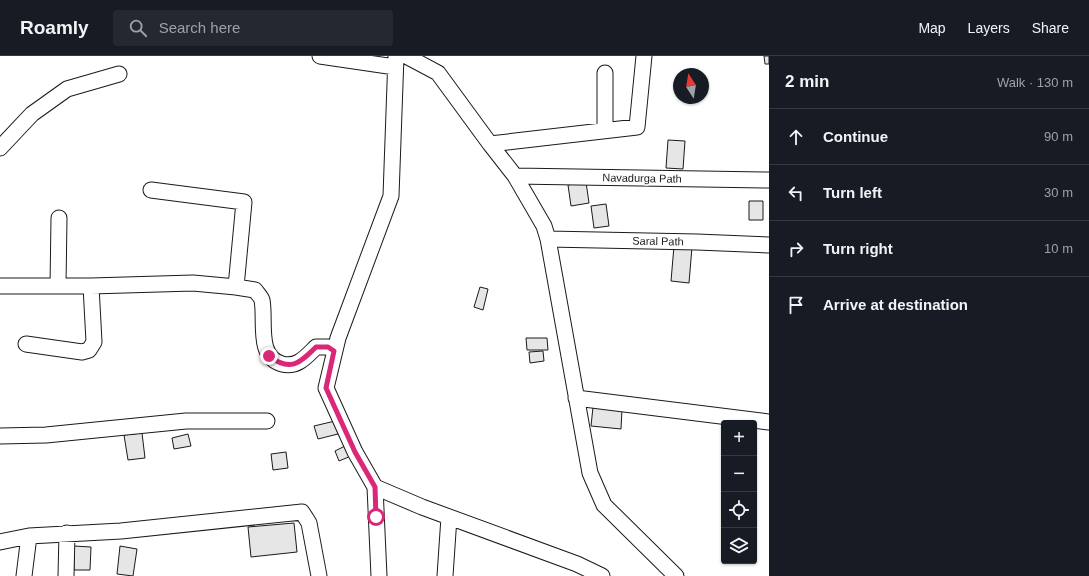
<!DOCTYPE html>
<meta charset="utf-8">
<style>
:root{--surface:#171b24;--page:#242831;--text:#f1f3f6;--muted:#9ea1a6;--line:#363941}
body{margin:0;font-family:Arial,sans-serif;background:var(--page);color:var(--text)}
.controls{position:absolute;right:12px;bottom:12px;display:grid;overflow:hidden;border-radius:4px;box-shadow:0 1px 3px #0004}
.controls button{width:36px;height:36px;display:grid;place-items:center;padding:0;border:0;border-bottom:1px solid var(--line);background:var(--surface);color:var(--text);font:20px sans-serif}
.compass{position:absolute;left:673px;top:12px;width:36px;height:36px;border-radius:50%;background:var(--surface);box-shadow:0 1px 3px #0004;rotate:348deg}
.stop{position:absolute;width:12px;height:12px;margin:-9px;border:3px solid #db2777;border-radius:50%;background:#fff}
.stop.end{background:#db2777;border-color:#fff;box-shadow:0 1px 4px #0008}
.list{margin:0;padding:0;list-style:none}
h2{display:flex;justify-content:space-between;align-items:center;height:52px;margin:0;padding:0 16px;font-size:17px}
h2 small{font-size:13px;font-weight:400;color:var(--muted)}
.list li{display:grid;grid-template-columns:26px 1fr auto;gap:12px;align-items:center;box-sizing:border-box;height:56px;padding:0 16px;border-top:1px solid var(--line)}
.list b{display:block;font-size:15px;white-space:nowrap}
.list em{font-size:13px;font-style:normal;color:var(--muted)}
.icon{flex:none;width:22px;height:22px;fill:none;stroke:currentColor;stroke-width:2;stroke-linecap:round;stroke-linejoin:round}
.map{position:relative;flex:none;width:769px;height:520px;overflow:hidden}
header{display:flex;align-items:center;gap:24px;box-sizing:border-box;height:56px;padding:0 20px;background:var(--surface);border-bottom:1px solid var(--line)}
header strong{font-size:19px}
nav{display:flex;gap:22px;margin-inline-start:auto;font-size:14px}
.search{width:280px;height:36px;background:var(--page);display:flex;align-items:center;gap:10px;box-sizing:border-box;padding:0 14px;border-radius:4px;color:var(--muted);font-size:15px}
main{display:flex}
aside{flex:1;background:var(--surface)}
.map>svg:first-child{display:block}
.building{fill:#e6e6e6;stroke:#1a1a1a}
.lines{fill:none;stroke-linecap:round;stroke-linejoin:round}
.minor-casing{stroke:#1a1a1a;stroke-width:17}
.minor{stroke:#fff;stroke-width:15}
.route{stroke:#db2777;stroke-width:5}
.labels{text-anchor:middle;stroke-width:3;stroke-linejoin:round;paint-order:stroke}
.street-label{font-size:11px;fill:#1a1a1a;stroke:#fff}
</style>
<header>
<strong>Roamly</strong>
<div class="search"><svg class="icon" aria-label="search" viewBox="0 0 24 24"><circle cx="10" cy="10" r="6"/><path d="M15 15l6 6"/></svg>Search here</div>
<nav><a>Map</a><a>Layers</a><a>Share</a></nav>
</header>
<main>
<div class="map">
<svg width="769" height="520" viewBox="0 0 769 520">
<rect width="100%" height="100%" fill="#fff"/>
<path class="building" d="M764,0H769V8H765Z
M668,84L685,85L683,113L666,112Z
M586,126L589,147L571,150L568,129Z
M749,145H763V164H749Z
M606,148L609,170L594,172L591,150Z
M674,190L692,191L689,227L671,225Z
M480,231L488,233L483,254L474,251Z
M526,282H547L548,294H527Z
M543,295L544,305L530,307L529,296Z
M593,351L622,353L621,373L591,370Z
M335,365L338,378L318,383L314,370Z
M142,377L145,402L128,404L124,379Z
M188,378L191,390L174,393L172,382Z
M347,389L351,400L339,405L335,395Z
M286,396L288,412L273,414L271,398Z
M294,467L297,496L251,501L248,471Z
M74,490L91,491L90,514H74Z
M120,490L137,493L133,520L117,518Z"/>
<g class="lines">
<defs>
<path id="minor" d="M320,0L395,11
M406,0L438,17L490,88L515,120L544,170L548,183L590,417L604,449L676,520
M605,17V74
M490,88L637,71L644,0
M0,92L32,58L67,33L119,18
M515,120L769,124
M151,134L244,146L236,231
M548,183L697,186L769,189
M0,230H91L193,227L236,231L255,234C257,237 261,241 262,244C266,264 256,301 282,308C297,312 306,301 316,291H328L334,295
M58,230L59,162
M26,288L82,296L89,294L94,286L91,230
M576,342L769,366
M0,380L46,379L186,365H267
M375,431L355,396L326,332L338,282L391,140L396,0
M0,486L29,480L121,475L302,456L309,467L319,520
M24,520L29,480
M66,520L67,477
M379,520L375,431L422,451L577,508L602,520
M445,520L449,461"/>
</defs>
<use href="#minor" class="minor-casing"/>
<use href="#minor" class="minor"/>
</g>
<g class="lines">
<path class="route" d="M269,300C290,316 299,308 316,291H328L334,295L326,332L355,396L375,431L376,461"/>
</g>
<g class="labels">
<g class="street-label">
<text transform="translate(642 122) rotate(1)" y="4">Navadurga Path</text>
<text transform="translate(658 185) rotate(1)" y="4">Saral Path</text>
</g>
</g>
</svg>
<div class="controls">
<button>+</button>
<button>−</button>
<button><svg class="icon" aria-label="locate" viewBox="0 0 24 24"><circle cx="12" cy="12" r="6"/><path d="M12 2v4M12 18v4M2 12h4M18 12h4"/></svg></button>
<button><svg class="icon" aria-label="layers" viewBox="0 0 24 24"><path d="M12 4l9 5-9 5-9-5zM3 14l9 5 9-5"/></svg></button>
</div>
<svg class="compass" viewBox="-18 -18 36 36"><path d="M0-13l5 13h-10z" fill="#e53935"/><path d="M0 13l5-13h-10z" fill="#9ea1a6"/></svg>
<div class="stop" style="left:376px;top:461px"></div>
<div class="stop end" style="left:269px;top:300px"></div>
</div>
<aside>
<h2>2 min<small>Walk · 130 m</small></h2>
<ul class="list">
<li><svg class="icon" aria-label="ahead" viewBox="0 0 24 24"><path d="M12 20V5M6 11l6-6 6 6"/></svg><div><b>Continue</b></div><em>90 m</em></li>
<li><svg class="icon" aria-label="left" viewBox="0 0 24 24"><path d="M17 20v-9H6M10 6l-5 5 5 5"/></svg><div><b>Turn left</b></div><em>30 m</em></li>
<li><svg class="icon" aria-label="right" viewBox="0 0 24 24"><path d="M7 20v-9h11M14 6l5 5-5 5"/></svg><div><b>Turn right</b></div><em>10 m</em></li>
<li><svg class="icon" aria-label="arrive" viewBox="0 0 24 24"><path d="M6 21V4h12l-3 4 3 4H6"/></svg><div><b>Arrive at destination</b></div></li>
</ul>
</aside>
</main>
